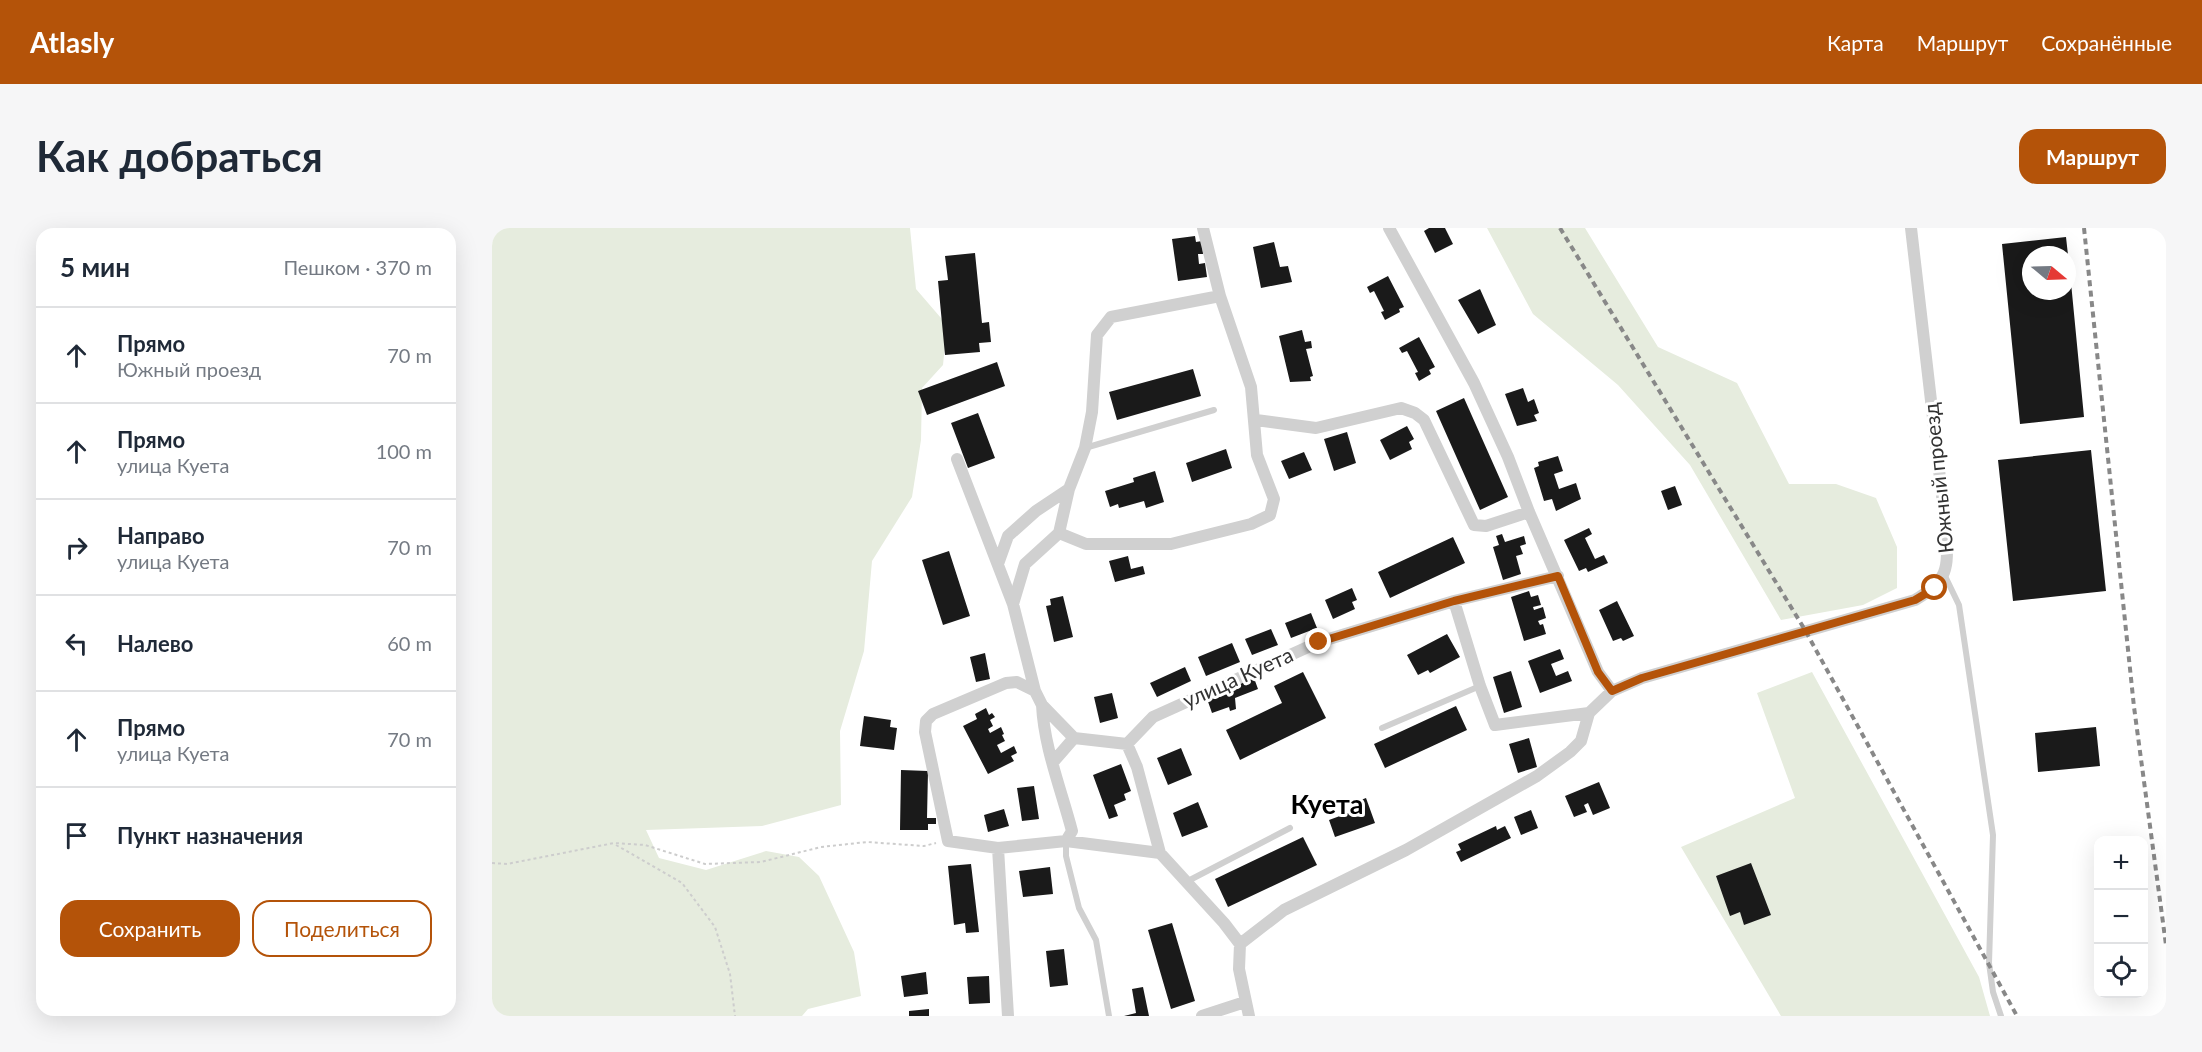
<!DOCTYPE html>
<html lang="ru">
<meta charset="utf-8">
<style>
:root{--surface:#fff;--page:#f6f6f7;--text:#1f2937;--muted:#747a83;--line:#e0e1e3;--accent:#b45309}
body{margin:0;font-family:Lato,sans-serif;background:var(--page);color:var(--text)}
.controls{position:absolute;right:18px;bottom:18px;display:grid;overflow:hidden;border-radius:12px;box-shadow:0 6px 24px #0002}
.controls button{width:54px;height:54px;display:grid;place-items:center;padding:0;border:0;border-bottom:2px solid var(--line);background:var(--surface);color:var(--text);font:30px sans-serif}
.compass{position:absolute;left:1530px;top:18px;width:54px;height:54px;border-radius:50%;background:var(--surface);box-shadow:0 6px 24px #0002;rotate:109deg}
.stop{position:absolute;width:18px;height:18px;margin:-14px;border:4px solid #b45309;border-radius:50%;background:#fff}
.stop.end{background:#b45309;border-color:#fff;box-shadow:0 2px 6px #0008}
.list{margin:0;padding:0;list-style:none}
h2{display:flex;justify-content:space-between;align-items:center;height:78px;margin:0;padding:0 24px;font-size:26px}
h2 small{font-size:20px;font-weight:400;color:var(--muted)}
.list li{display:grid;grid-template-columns:39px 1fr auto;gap:18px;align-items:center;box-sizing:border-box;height:96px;padding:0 24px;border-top:2px solid var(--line)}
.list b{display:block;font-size:22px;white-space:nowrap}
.list p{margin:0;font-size:20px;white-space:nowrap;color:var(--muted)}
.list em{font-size:20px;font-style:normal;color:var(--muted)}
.actions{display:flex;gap:12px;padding:18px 24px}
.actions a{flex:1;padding:14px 0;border:2px solid var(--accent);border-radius:18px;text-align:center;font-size:21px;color:var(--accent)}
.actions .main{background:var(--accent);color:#fff}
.icon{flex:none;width:33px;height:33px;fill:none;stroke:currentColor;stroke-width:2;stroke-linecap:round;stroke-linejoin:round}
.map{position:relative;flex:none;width:1674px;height:788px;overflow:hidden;border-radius:18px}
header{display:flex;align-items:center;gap:36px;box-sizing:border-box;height:84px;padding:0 30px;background:var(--accent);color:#fff}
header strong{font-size:28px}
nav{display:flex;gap:33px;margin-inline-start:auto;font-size:21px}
.intro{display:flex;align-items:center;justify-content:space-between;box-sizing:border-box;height:144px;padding:0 36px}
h1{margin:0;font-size:42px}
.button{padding:15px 27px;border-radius:18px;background:var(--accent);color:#fff;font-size:21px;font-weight:700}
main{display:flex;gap:36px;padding:0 36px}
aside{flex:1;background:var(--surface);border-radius:18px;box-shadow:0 6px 24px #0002}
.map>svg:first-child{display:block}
.green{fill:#e6ecde}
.building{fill:#1a1a1a}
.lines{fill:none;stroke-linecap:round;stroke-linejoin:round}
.path{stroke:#cdcdcd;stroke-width:2;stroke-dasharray:3 3;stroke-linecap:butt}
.lane{stroke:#d0d0d0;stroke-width:6}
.street{stroke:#d0d0d0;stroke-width:12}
.rail{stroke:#888;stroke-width:4;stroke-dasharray:6 4.5;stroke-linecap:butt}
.route{stroke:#b45309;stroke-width:8}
.labels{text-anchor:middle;stroke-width:6;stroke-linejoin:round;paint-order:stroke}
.street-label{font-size:21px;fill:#333;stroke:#fff}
.district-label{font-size:27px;font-weight:bold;fill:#000;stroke:#fff}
</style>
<header>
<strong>Atlasly</strong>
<nav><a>Карта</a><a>Маршрут</a><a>Сохранённые</a></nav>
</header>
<div class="intro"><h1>Как добраться</h1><a class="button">Маршрут</a></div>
<main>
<aside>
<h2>5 мин<small>Пешком · 370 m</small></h2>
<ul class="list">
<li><svg class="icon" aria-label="ahead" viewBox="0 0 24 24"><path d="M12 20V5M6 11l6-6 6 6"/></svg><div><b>Прямо</b><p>Южный проезд</p></div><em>70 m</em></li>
<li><svg class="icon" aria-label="ahead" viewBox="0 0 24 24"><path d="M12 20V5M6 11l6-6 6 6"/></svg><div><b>Прямо</b><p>улица Куета</p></div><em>100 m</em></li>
<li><svg class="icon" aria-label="right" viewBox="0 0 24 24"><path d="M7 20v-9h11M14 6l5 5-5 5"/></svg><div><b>Направо</b><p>улица Куета</p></div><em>70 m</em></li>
<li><svg class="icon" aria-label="left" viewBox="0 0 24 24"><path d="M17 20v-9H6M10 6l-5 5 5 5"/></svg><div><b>Налево</b></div><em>60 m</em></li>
<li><svg class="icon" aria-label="ahead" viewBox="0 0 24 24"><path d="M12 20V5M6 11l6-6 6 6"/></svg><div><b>Прямо</b><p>улица Куета</p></div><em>70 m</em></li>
<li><svg class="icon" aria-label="arrive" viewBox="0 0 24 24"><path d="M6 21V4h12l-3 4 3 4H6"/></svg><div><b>Пункт назначения</b></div></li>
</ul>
<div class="actions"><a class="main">Сохранить</a><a>Поделиться</a></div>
</aside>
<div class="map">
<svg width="1674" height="788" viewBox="0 0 1674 788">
<rect width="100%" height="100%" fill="#fff"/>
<path class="green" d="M0,0H418L424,61L455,97L451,137L430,160L429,212L420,269L380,333L372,423L348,503L349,577L270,598L154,602L167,630L214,642L274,623L307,629L327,648L362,724L369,768L316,781L310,788H0Z
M995,0H1093L1166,119L1245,155L1297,256H1344L1384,270L1405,319V360L1371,377L1289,392L1198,237L1126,157L1041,86Z
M1320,444L1487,749L1498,788H1289L1189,619L1303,570L1265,465Z"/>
<path class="building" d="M937,0H953L961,16L943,25L932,3Z
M703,8L704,14L710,13L711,26H706L707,36L713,35L715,49L686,53L680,11Z
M1574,9L1576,27H1539V63H1575L1577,34L1592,189L1528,196L1510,16Z
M782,14L788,39L796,38L800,54L769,60L761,19Z
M483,25L490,95L497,94L499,114L487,115L488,124L453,127L446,53L456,52L453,28Z
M896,48L912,79L907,81L908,84L893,92L889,84L892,83L882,63L878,65L875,59Z
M988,61L1004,97L986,106L966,72Z
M810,102L813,114L819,113L820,120L814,121L821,148L818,149L819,153L798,154L787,108Z
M927,109L943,139L937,142L939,146L927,153L923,145L926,144L915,123L910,125L907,120Z
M505,134L513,158L435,187L426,163Z
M701,141L709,168L625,192L617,164Z
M1031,160L1036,174L1042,171L1047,185L1042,187L1045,193L1025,198L1013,166Z
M972,170L1016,269L988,282L944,183Z
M486,185L503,230L476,240L459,195Z
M915,198L922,211L917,214L920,221L898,232L888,212Z
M855,204L864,235L842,243L832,211Z
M734,221L740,240L700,254L694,235Z
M1599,222L1614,363L1521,373L1506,232Z
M812,224L820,242L797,251L789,233Z
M1066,228L1071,243L1062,246L1067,261L1084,255L1089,271L1064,283L1060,271L1052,273L1042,240L1047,238L1046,234Z
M663,243L672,274L654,280L652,273L627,280L626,276L618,279L613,263L642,254L641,250Z
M1183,258L1190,277L1176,282L1169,263Z
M1097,300L1100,306L1093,310L1103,331L1112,327L1116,335L1096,344L1094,340L1087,343L1072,312Z
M1010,306L1013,314L1032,308L1034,316L1028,318L1031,326L1024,328L1029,346L1011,352L1001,319L1007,317L1004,308Z
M961,309L973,335L898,370L886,344Z
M457,323L478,388L451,397L430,332Z
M636,328L639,341L651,338L653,346L623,354L617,333Z
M860,360L865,372L860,374L863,381L841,391L833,372Z
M1037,363L1039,369L1046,367L1049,377L1041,379L1042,382L1051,379L1054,390L1046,393L1048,397L1051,396L1054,406L1032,413L1019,369Z
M571,368L581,409L562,414L554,378L559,377L558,371Z
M1125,373L1142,408L1131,413L1129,410L1121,413L1107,382Z
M819,385L825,400L799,410L793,395Z
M779,401L786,417L760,427L753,411Z
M955,406L968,429L938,445L936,442L926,447L915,427Z
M740,415L748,434L714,448L706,429Z
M1068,421L1072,431L1059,436L1064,448L1076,443L1080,453L1048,465L1036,433Z
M493,425L498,451L484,454L478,429Z
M693,439L699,453L665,469L658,455Z
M1019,443L1030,479L1012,485L1001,449Z
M811,444L834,490L748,532L734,502L790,475L782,458Z
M762,450L766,461L743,470L744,481L738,483L737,479L720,485L714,468Z
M620,465L626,490L608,495L602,469Z
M964,478L975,502L893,540L882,516Z
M494,480L497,487L500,485L503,489L498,492L501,498L496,501L498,505L509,499L512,506L510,507L513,513L505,517L509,525L522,518L525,525L519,528L522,533L496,546L471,498L485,491L483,486Z
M372,488L399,492L398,499L405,500L402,522L368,518Z
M1604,499L1608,538L1546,544L1543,505Z
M1037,510L1045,539L1026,545L1017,516Z
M689,520L700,547L676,557L665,530Z
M629,536L639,563L632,566L634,572L622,577L626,588L617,591L601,547Z
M409,542L436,543L435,590H444V596H436V602H408Z
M1107,554L1118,580L1101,587L1096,575L1092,577L1095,584L1082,589L1073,568Z
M542,558L547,591L530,593L525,560Z
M874,570L883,595L843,609L837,592L864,582L861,575Z
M706,574L716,599L690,609L681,585Z
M512,581L517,598L496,604L492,587Z
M1039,582L1046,600L1029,607L1022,589Z
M1004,598L1005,602L1013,598L1019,610L969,634L964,624L969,622L966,616Z
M811,609L825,637L736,679L723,651Z
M1259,635L1279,687L1252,697L1248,684L1238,688L1224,648Z
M479,636L487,704L474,705L473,695L462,697L456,638Z
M558,639L561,666L531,669L527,643Z
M680,695L703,773L679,781L656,702Z
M572,721L576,757L558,759L554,723Z
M434,744L436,766L412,769L409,748Z
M497,748L498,775L477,776L475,749Z
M651,759L657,788H632L644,785L640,761Z
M437,781V788H417V783Z"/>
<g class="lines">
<path class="path" d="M124,617L190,655L223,699L238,746L243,788
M0,635L15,636L122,615L153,617L213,636L269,634L329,619L375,614L432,618L444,615"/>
<path class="lane" d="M593,220L722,182
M1453,348L1467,377L1501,607L1497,735L1501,764L1509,788
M890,500L988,458
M574,613V628L587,680L604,712L617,788
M694,654L798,600"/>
<path class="street" d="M897,0L982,155L1016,229L1037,284L1106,444L1120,463
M764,192L824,200L909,180L923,185L932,192L982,297L994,298L1037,284
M465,231L521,376L543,463L550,477L582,510L635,516L645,539L668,625
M567,305L594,316H679L759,296L778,287L782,271L765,227L759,159L728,68
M506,336L516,308L544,283L577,261
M962,373L1066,348
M521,376L533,336L567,305L577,261L593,220L600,184L605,107L619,89L728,68L711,0
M550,477C552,519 569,561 580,603L574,613
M635,516L661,489L827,414L962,373L988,458L1003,497L1097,485
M562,533L582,510
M506,620L456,613L433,504L434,493L441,486L514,455L525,454L543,463
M516,788L506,620L574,613L668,625L732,695L748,716
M710,788L753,774
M757,788L747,741L748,716L792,682L914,622L1045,548L1078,524L1089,513L1097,485L1120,463L1150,450L1423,372C1458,351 1456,340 1454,302L1419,0"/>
<path class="rail" d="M1068,0L1313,402L1525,788
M1592,0L1642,479L1674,717"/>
</g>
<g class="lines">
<path class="route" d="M827,414L962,373L1066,348L1106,444L1120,463L1150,450L1423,372L1443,360"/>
</g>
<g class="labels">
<g class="street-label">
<text transform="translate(1447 250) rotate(-96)" y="7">Южный проезд</text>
<text transform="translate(746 450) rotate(-24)" y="7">улица Куета</text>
</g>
<g class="district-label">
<text x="835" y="586">Куета</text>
</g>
</g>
</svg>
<div class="controls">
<button>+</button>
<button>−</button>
<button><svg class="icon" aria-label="locate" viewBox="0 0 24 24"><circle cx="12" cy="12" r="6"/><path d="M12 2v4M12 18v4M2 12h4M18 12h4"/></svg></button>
</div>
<svg class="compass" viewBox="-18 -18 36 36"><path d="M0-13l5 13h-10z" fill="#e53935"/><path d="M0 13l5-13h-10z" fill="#747a83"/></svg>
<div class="stop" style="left:1443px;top:360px"></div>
<div class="stop end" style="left:827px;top:414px"></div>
</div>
</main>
